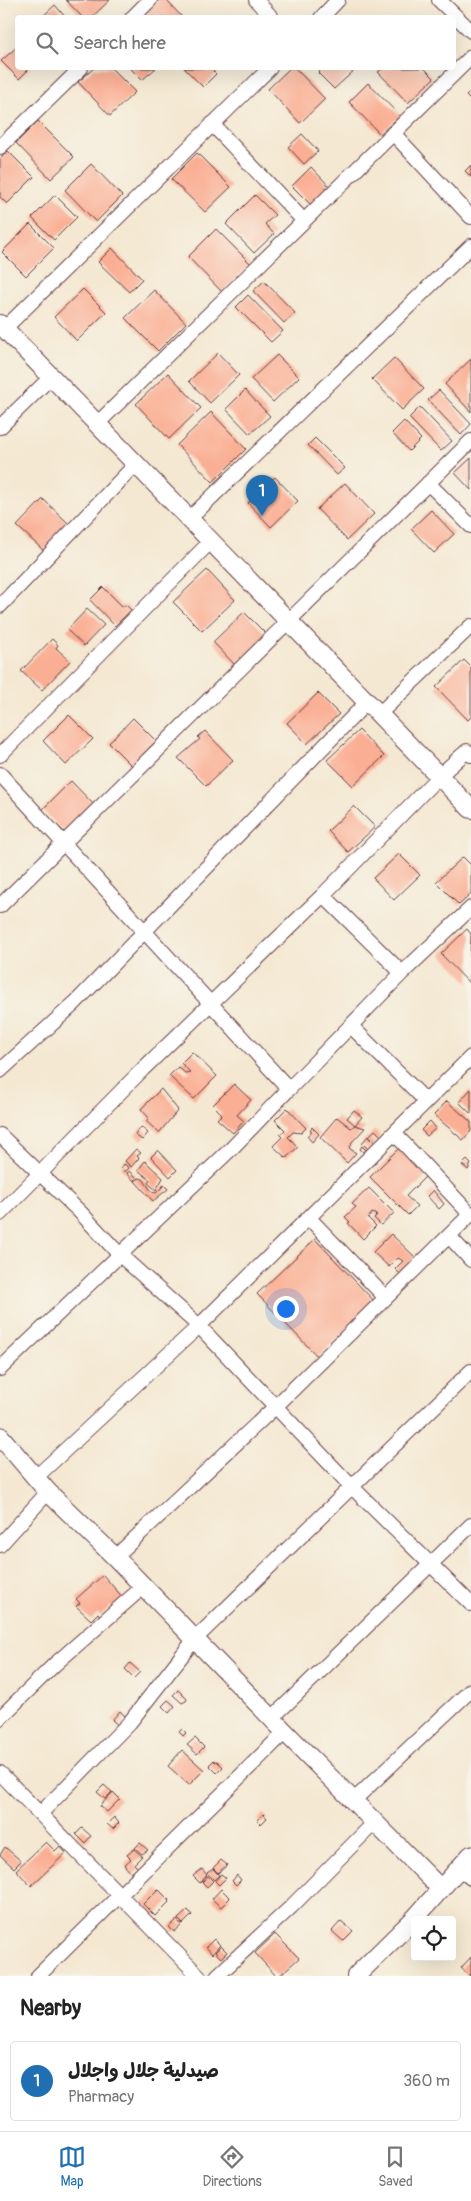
<!DOCTYPE html>
<meta charset="utf-8">
<style>
:root{--surface:#fff;--page:#f2f2f2;--text:#222;--muted:#767676;--line:#e0e0e0;--accent:#1f6fb2}
body{margin:0;font-family:Pangolin,"Playpen Sans Arabic",sans-serif;background:var(--page);color:var(--text)}
.controls{position:absolute;right:15px;bottom:15px;display:grid;overflow:hidden;border-radius:5px;box-shadow:0 5px 20px #0002}
.controls button{width:45px;height:45px;display:grid;place-items:center;padding:0;border:0;border-bottom:1px solid var(--line);background:var(--surface);color:var(--text);font:25px sans-serif}
.you{position:absolute;left:285px;top:1308px;width:18px;height:18px;margin:-12px;border:4px solid #fff;border-radius:50%;background:#1a73e8;box-shadow:0 0 0 8px #1a73e833}
.badge{display:grid;place-items:center;width:32px;height:32px;border-radius:50%;background:var(--accent);color:#fff;font-size:16px;font-weight:700}
.pin{position:absolute;translate:-50% -41px;filter:drop-shadow(0 1px 2px #0008)}
.pin::after{content:'';position:absolute;top:26px;width:18px;height:15px;background:inherit;clip-path:polygon(0 0,100% 0,50% 100%)}
.list{margin:0;padding:0;list-style:none}
h2{display:flex;justify-content:space-between;align-items:center;height:65px;margin:0;padding:0 20px;font-size:21px}
h2 small{font-size:16px;font-weight:400;color:var(--muted)}
.list li{display:grid;grid-template-columns:32px 1fr auto;gap:15px;align-items:center;box-sizing:border-box;height:80px;margin:0 10px 10px;padding:0 10px;border:1px solid var(--line);border-radius:5px}
.list b{display:block;font-size:19px;white-space:nowrap}
.list p{margin:0;font-size:16px;white-space:nowrap;color:var(--muted)}
.list em{font-size:16px;font-style:normal;color:var(--muted)}
.icon{flex:none;width:28px;height:28px;fill:none;stroke:currentColor;stroke-width:2;stroke-linecap:round;stroke-linejoin:round}
.map{position:relative;flex:none;width:471px;height:1976px;overflow:hidden}
.search{position:absolute;background:var(--surface);box-shadow:0 5px 20px #0002;left:15px;right:15px;top:15px;height:55px;display:flex;align-items:center;gap:12px;box-sizing:border-box;padding:0 18px;border-radius:5px;color:var(--muted);font-size:19px}
.sheet{height:155px;background:var(--surface)}
nav{display:flex;justify-content:space-around;align-items:center;box-sizing:border-box;height:70px;border-top:1px solid var(--line);background:var(--surface);font-size:14px;color:var(--muted)}
nav a{display:grid;justify-items:center;gap:2px}
nav .on{color:var(--accent)}
.map>svg:first-child{display:block}
.building{fill:#faae93}
.lines{fill:none;stroke-linecap:round;stroke-linejoin:round}
.minor-casing{stroke:#643d44;stroke-width:16}
.tertiary-casing{stroke:#643d44;stroke-width:20}
.minor{stroke:#fff;stroke-width:14}
.tertiary{stroke:#fff;stroke-width:18}
</style>
<div class="map">
<svg width="471" height="1976" viewBox="0 0 471 1976">
<rect width="100%" height="100%" fill="#f7f3e8"/>
<filter id="ink" filterUnits="userSpaceOnUse"><feTurbulence type="fractalNoise" baseFrequency=".02" numOctaves="2"/><feDisplacementMap in="SourceGraphic" scale="10" xChannelSelector="R" yChannelSelector="G"/><feConvolveMatrix kernelMatrix="1 2 1 2 8 2 1 2 1" color-interpolation-filters="sRGB"/></filter>
<filter id="wash" filterUnits="userSpaceOnUse"><feTurbulence type="fractalNoise" baseFrequency=".0096" numOctaves="4" result="noise"/><feDisplacementMap in="SourceGraphic" scale="20" xChannelSelector="R" yChannelSelector="G"/><feGaussianBlur stdDeviation="1.12" result="paint"/><feColorMatrix in="noise" values="0 0 0 0 0 0 0 0 0 0 0 0 0 0 0 0 0 1.4 0 .05"/><feComposite in="paint" operator="in"/></filter>
<g filter="url(#wash)">
<rect width="100%" height="100%" fill="#f4e8d2"/>
<g id="blocks">
<path class="building" d="M66,0H110L91,18H83Z
M159,0H166L183,18H140Z
M55,5L66,18H41Z
M18,46V68H30L19,79L1,61Z
M94,68H111L135,92L110,116L78,82Z
M130,68H156L142,80Z
M184,68H210L216,74L203,87Z
M290,68H295L325,99L300,123L268,89Z
M323,68H357L334,89L318,73Z
M383,68H424L434,78L408,103L378,72Z
M368,83L400,116L380,134L349,102Z
M471,91V101L466,96Z
M38,121L74,157L51,179L16,143Z
M302,134L318,151L304,164L288,147Z
M8,151L34,177L7,204L0,197V159Z
M197,153L231,187L205,212L171,179Z
M91,164L122,196L96,222L65,190Z
M471,165V177L465,171Z
M311,167L330,187L311,205L292,186Z
M55,195L77,217L54,240L32,218Z
M255,195L275,215L265,224L274,234L254,253L226,224Z
M30,224L54,248L26,276L2,252Z
M216,229L251,264L222,292L188,257Z
M112,248L142,279L129,292L98,262Z
M264,281L295,313L284,323L253,291Z
M83,289L106,312L77,341L54,317Z
M154,290L186,323L158,351L125,318Z
M248,295L283,331L271,342L236,307Z
M218,353L239,375L210,403L189,381Z
M277,355L299,377L273,402L251,379Z
M394,358L424,389L402,410L372,379Z
M471,359V412L445,384Z
M168,373L201,408L169,439L136,404Z
M245,390L270,416L250,434L226,409Z
M439,390L471,424L461,435L428,400Z
M420,407L452,441L441,451L409,418Z
M211,412L246,449L213,482L177,445Z
M404,421L421,439L409,451L392,433Z
M315,438L345,468L337,475L308,445Z
M471,458V490L455,473Z
M275,477L298,501L271,527L248,503Z
M345,483L374,514L347,540L317,509Z
M43,499L70,525L44,551L17,526Z
M431,510L454,534L434,553L411,529Z
M207,570L235,600L202,631L173,602Z
M103,587L122,606L126,605L131,610L115,626L90,600Z
M87,609L104,625L84,646L67,630Z
M244,612L267,635L235,665L213,642Z
M52,639L58,645L56,648L70,661L42,690L21,671Z
M464,660L471,667V717L468,720L436,687Z
M318,693L339,714L307,744L287,723Z
M69,715L93,739L66,765L43,741Z
M133,718L156,741L132,766L109,743Z
M359,730L384,756L353,786L327,760Z
M205,731L233,760L206,786L178,758L200,739L198,737Z
M71,781L95,806L66,834L42,810Z
M354,806L375,827L348,852L328,831Z
M399,854L420,875L394,900L373,878Z
M463,857L471,865V894L459,905L436,882Z
M467,929L471,934L469,983L441,954Z
M192,1052L217,1076L194,1099L169,1076L178,1067L185,1073L190,1072L181,1063Z
M234,1084L251,1100L237,1115L244,1121L233,1133L217,1119L222,1114L213,1105Z
M161,1089L178,1110L159,1133L146,1121L149,1118L141,1109Z
M471,1089V1114L459,1102Z
M447,1101L471,1122V1131L463,1140L434,1115Z
M287,1108L306,1128L301,1133L293,1132L288,1137L298,1147L286,1158L273,1146L282,1137L280,1135L285,1130L275,1120Z
M354,1110L362,1117L355,1125L365,1128L351,1143L352,1144L349,1148L356,1153L347,1163L320,1137L337,1117L351,1128L355,1125L347,1118Z
M430,1121L436,1128L427,1136L421,1130Z
M141,1127L148,1133L142,1140L135,1135Z
M312,1127L319,1134L312,1142L307,1136L312,1131L310,1130Z
M375,1130L381,1136L376,1141L369,1136Z
M368,1136L375,1143L369,1150L362,1143Z
M362,1146L367,1151L364,1153L360,1149Z
M401,1146L429,1173L406,1196L417,1206L408,1215L370,1177Z
M136,1149L141,1153L137,1156L139,1158L131,1167L125,1161Z
M158,1150L177,1170L170,1177L151,1157Z
M467,1160L471,1164L468,1170L462,1165Z
M145,1161L163,1178L156,1190L148,1183L150,1180L138,1170Z
M124,1164L129,1168L125,1172L121,1168Z
M130,1171L137,1178L134,1181L127,1173Z
M139,1178L143,1179L152,1192L156,1193L164,1185L168,1189L153,1201L135,1181Z
M369,1188L394,1213L381,1225L374,1218L377,1215L372,1213L368,1218L376,1226L363,1239L348,1223L350,1222L345,1217L356,1207L352,1204Z
M433,1190L444,1204L439,1209L427,1196Z
M391,1234L416,1258L400,1274L395,1269L403,1261L398,1258L389,1267L373,1252Z
M315,1239L375,1302L318,1357L257,1294Z
M103,1575L125,1600L114,1610L111,1606L100,1616L98,1613L91,1620L76,1606L80,1603L76,1599Z
M130,1663L140,1672L134,1678L125,1669Z
M178,1690L187,1699L186,1701L182,1703L173,1695Z
M168,1700L175,1706L169,1713L162,1706Z
M120,1711L126,1717L119,1726L112,1720Z
M182,1729L186,1733L183,1736L179,1732Z
M195,1738L204,1747L197,1754L187,1745Z
M182,1750L204,1770L189,1785L168,1766Z
M214,1760L215,1762L217,1761L223,1767L217,1773L209,1765Z
M104,1785L112,1792L105,1799L97,1792Z
M113,1792L120,1799L107,1812L100,1806Z
M263,1814L267,1818L261,1824L257,1820Z
M114,1817L119,1823L113,1829L107,1824Z
M82,1828L91,1836L85,1843L76,1834Z
M46,1842L55,1851L60,1846L66,1853L31,1886L16,1870Z
M140,1843L148,1850L142,1854L135,1848Z
M5,1847L21,1861L14,1868L0,1855Z
M134,1849L142,1856L134,1864L139,1869L133,1875L124,1865L131,1859L127,1855Z
M221,1860L227,1865L218,1873L213,1868Z
M202,1869L207,1875L200,1883L193,1876Z
M213,1869L219,1875L214,1880L207,1873Z
M221,1874L226,1878L219,1885L215,1881Z
M237,1875L241,1880L236,1885L232,1881Z
M208,1876L213,1881L207,1887L202,1882Z
M158,1889L170,1901L155,1916L143,1904Z
M221,1889L230,1898L221,1907L212,1899Z
M188,1910L192,1915L183,1924L178,1919Z
M177,1920L182,1925L174,1932L169,1927Z
M341,1921L353,1931L343,1941L332,1931Z
M275,1934L299,1958L279,1976H276L255,1953Z
M214,1939L220,1945L212,1954L206,1947Z
M221,1946L227,1952L221,1958L215,1952Z
M471,1957V1976H470L461,1968Z"/>
</g>
</g>
<g filter="url(#ink)">
<use href="#blocks" fill-opacity="0" stroke="#643d44" stroke-width="1"/>
<g class="lines">
<defs>
<path id="minor" d="M256,0L272,18
M439,0L471,31
M132,18L150,0
M321,18L338,0
M212,124L304,221
M393,133L471,217
M0,147L81,68
M4,329L270,68
M97,424L471,57
M0,427L51,377
M428,483L471,526
M189,519L471,246
M0,606L136,464
M379,714L471,626
M0,755L211,541
M0,774L289,1089L402,973L471,908
M323,895L402,973
M0,906L471,441
M351,1026L426,1101
M0,1071L75,1003L367,702
M394,1133L470,1214
M0,1135L80,1212L120,1255L199,1326L351,1486L471,1604
M0,1214L143,1069L323,895L439,776L467,751L471,755
M309,1218L386,1298
M449,1236L471,1260
M0,1369L232,1148L289,1089
M35,1478L199,1326L471,1057
M0,1545L48,1492
M115,1557L275,1407L471,1214
M0,1718L54,1665L143,1587
M272,1718L471,1525
M0,1773L199,1976
M354,1800L471,1690
M40,1814L130,1722L194,1640L471,1371
M459,1869L471,1878
M38,1976L285,1732
M217,1976L291,1907L375,1822"/>
<path id="tertiary" d="M0,324L471,809
M0,1436L48,1492L115,1557L285,1732L441,1889
M356,1976L415,1918L471,1855"/>
</defs>
<use href="#minor" class="minor-casing"/>
<use href="#tertiary" class="tertiary-casing"/>
<use href="#minor" class="minor"/>
<use href="#tertiary" class="tertiary"/>
</g>
</g>
</svg>
<div class="controls">
<button><svg class="icon" aria-label="locate" viewBox="0 0 24 24"><circle cx="12" cy="12" r="6"/><path d="M12 2v4M12 18v4M2 12h4M18 12h4"/></svg></button>
</div>
<div class="you"></div>
<div class="pin badge" style="left:262px;top:516px">1</div>
<div class="search"><svg class="icon" aria-label="search" viewBox="0 0 24 24"><circle cx="10" cy="10" r="6"/><path d="M15 15l6 6"/></svg>Search here</div>
</div>
<section class="sheet">
<h2>Nearby<small></small></h2>
<ul class="list">
<li><span class="badge">1</span><div><b>صيدلية جلال واجلال</b><p>Pharmacy</p></div><em>360 m</em></li>
</ul>
</section>
<nav>
<a class="on"><svg class="icon" aria-label="map" viewBox="0 0 24 24"><path d="M3 6l6-2 6 2 6-2v14l-6 2-6-2-6 2zM9 4v14M15 6v14"/></svg>Map</a>
<a><svg class="icon" aria-label="directions" viewBox="0 0 24 24"><path d="M12 3l9 9-9 9-9-9zM9 14v-3h6M13 9l2 2-2 2"/></svg>Directions</a>
<a><svg class="icon" aria-label="saved" viewBox="0 0 24 24"><path d="M7 4h10v16l-5-4-5 4z"/></svg>Saved</a>
</nav>
